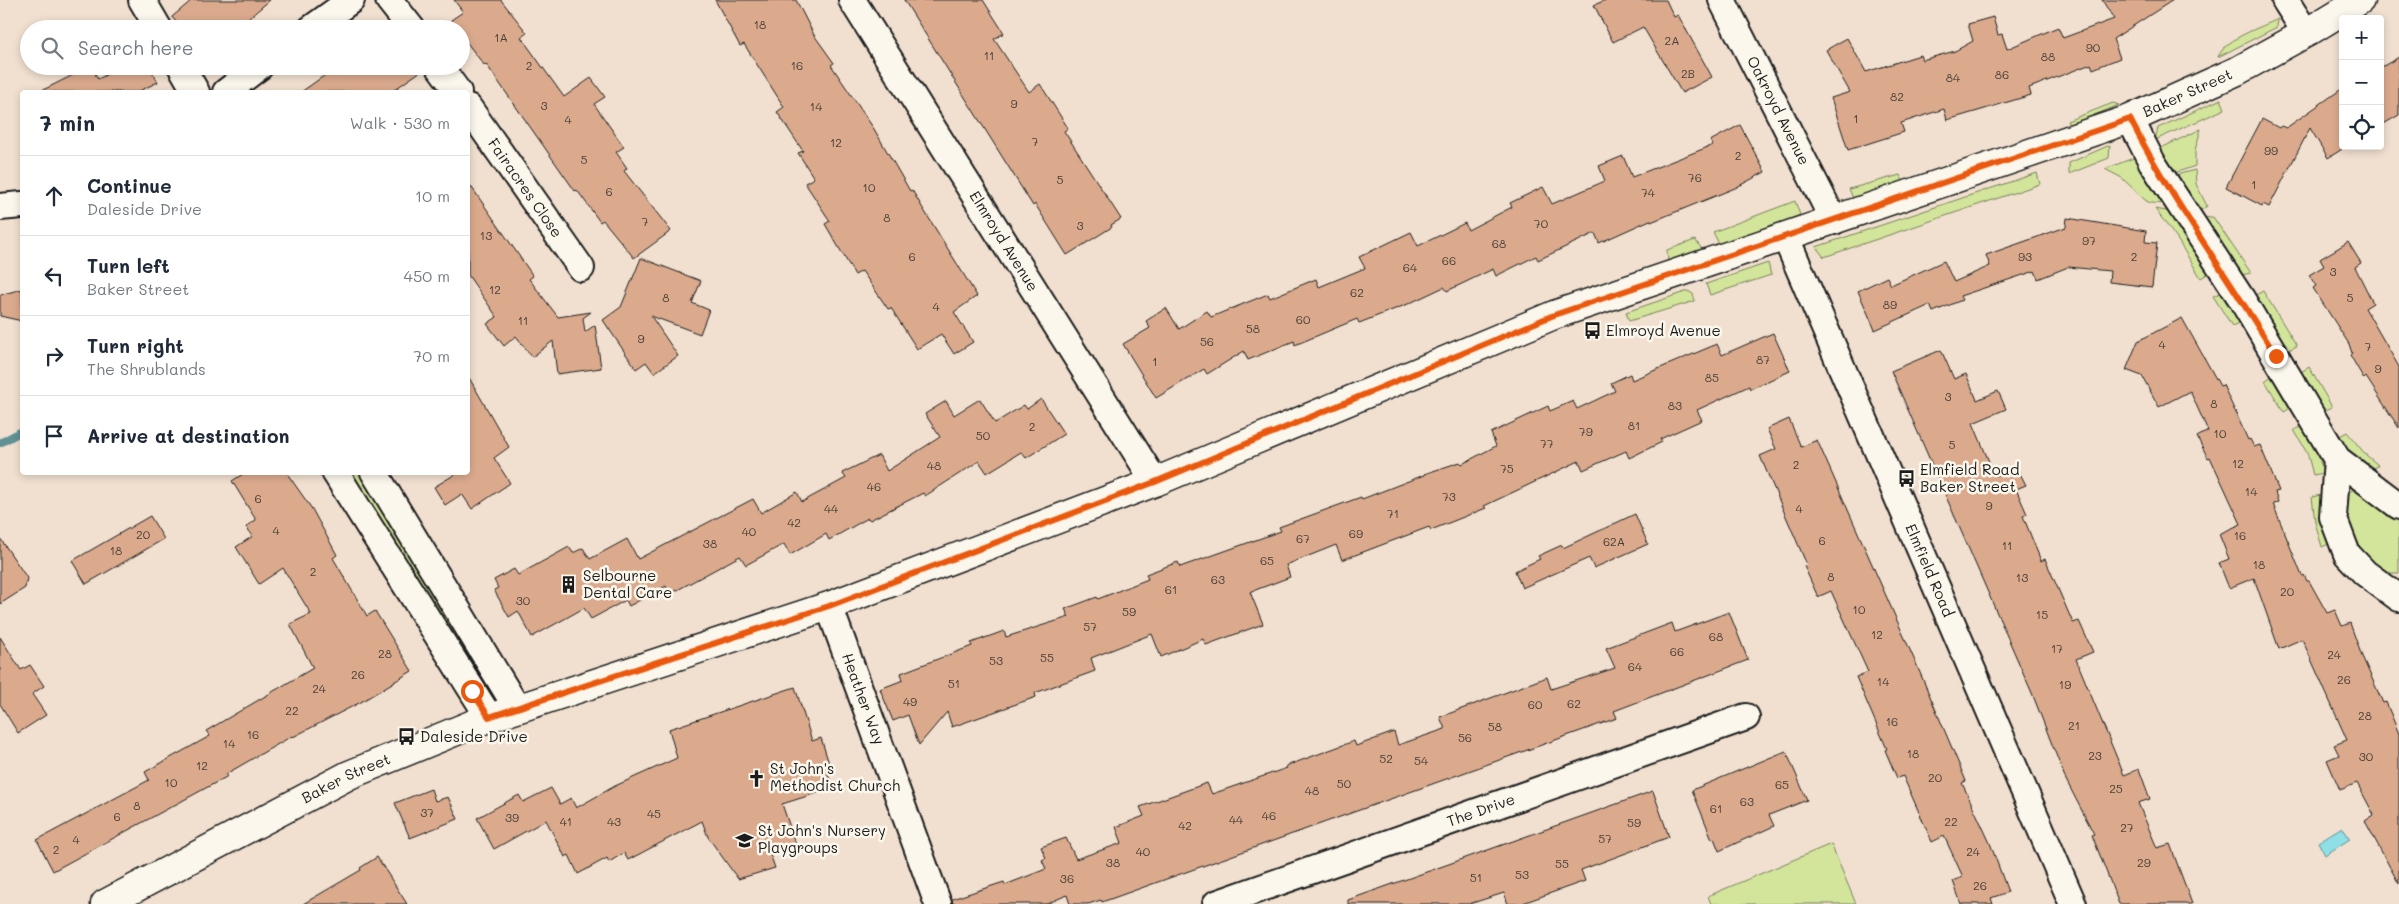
<!DOCTYPE html>
<meta charset="utf-8">
<style>
:root{--surface:#fff;--page:#f6f6f7;--text:#1f2937;--muted:#747a83;--line:#e0e1e3}
body{margin:0;font-family:Mali,sans-serif;background:var(--page);color:var(--text)}
.controls{position:absolute;right:15px;top:15px;display:grid;overflow:hidden;border-radius:5px;box-shadow:0 2px 8px #0003}
.controls button{width:45px;height:45px;display:grid;place-items:center;padding:0;border:0;border-bottom:1px solid var(--line);background:var(--surface);color:var(--text);font:25px sans-serif}
.stop{position:absolute;width:15px;height:15px;margin:-11px;border:4px solid #ea580c;border-radius:50%;background:#fff}
.stop.end{background:#ea580c;border-color:#fff;box-shadow:0 1px 5px #0008}
.list{margin:0;padding:0;list-style:none}
h2{display:flex;justify-content:space-between;align-items:center;height:65px;margin:0;padding:0 20px;font-size:21px}
h2 small{font-size:16px;font-weight:400;color:var(--muted)}
.list li{display:grid;grid-template-columns:32px 1fr auto;gap:15px;align-items:center;box-sizing:border-box;height:80px;padding:0 20px;border-top:1px solid var(--line)}
.list b{display:block;font-size:19px;white-space:nowrap}
.list p{margin:0;font-size:16px;white-space:nowrap;color:var(--muted)}
.list em{font-size:16px;font-style:normal;color:var(--muted)}
.icon{flex:none;width:28px;height:28px;fill:none;stroke:currentColor;stroke-width:2;stroke-linecap:round;stroke-linejoin:round}
.map{position:relative;flex:none;width:2399px;height:904px;overflow:hidden}
.search{position:absolute;background:var(--surface);box-shadow:0 2px 8px #0003;left:20px;top:20px;width:450px;height:55px;display:flex;align-items:center;gap:12px;box-sizing:border-box;padding:0 18px;border-radius:28px;color:var(--muted);font-size:19px}
.panel{position:absolute;background:var(--surface);box-shadow:0 2px 8px #0003;left:20px;top:90px;width:450px;height:385px;border-radius:5px}
.map>svg:first-child{display:block}
.green{fill:#d2e59a;stroke:#77805b}
.water{fill:#8edfe6;stroke:#609195}
.lines{fill:none;stroke-linecap:round;stroke-linejoin:round}
.stream{stroke:#609195;stroke-width:8}
.building{fill:#dbaa8d;stroke:#1c1c1c}
.minor-casing{stroke:#1c1c1c;stroke-width:30}
.tertiary-casing{stroke:#1c1c1c;stroke-width:31}
.minor{stroke:#fbf7ec;stroke-width:26}
.tertiary{stroke:#fbf7ec;stroke-width:28}
.route{stroke:#ea580c;stroke-width:6}
.labels{text-anchor:middle;stroke-width:5;stroke-linejoin:round;paint-order:stroke}
.number-label{font-size:12px;fill:#4c4038}
.street-label{font-size:15px;fill:#1c1c1c;stroke:#fbf7ec}
.poi-label{font-size:15px;fill:#1c1c1c;stroke:#fbf7ec;text-anchor:start}
</style>
<div class="map">
<svg width="2399" height="904" viewBox="0 0 2399 904">
<rect width="100%" height="100%" fill="#f1e0d0"/>
<filter id="ink" filterUnits="userSpaceOnUse"><feTurbulence type="fractalNoise" baseFrequency=".02" numOctaves="2"/><feDisplacementMap in="SourceGraphic" scale="10" xChannelSelector="R" yChannelSelector="G"/><feConvolveMatrix kernelMatrix="1 2 1 2 8 2 1 2 1" color-interpolation-filters="sRGB"/></filter>
<g filter="url(#ink)">
<path class="green" d="M2278,19L2277,27L2218,57C2227,37 2260,28 2278,19Z
M2221,99L2225,109L2155,140L2158,128Z
M2113,103L2119,105L2069,125L2067,121Z
M2201,129L2195,150V166L2175,173L2159,149Z
M2110,145L2109,158L2069,174V163Z
M2136,157L2165,204L2150,203L2145,200L2122,178L2105,169Z
M2195,170L2196,184L2207,206L2200,211L2176,175Z
M2037,173L2040,184L1824,257L1816,247Z
M1900,175L1904,183L1853,198L1849,189Z
M1795,201L1800,215L1719,244L1713,232Z
M2155,209L2172,212L2209,273L2201,278L2177,239Z
M2213,217L2251,273L2241,275L2205,218Z
M1695,240L1702,249L1668,261L1667,250Z
M1768,263L1771,275L1710,295L1706,284Z
M1688,291L1693,294L1695,301L1629,321L1626,312Z
M2263,291L2297,346L2288,350L2254,296Z
M2223,292L2241,322L2232,326L2213,296Z
M2309,367L2332,407L2324,411L2301,372Z
M2273,375L2292,407L2284,412L2265,381Z
M2304,426L2318,453L2323,473L2313,475L2307,452L2294,430Z
M2347,432L2366,455L2378,465L2370,470L2357,460L2338,437Z
M347,473H361L490,679L478,685Z
M2358,488L2390,511L2399,522V573H2380L2345,532V493Z
M2325,494L2331,543L2322,547L2315,522L2312,497Z
M1831,844L1856,904H1711L1708,896Z"/>
<path class="water" d="M2342,827L2350,839L2325,855L2318,842Z"/>
<g class="lines">
<path class="stream" d="M0,443L22,431"/>
</g>
<path class="building" d="M192,0H270L236,29H182L172,17Z
M454,0H501L527,33L521,37L564,97L591,78L605,97L594,104L624,147L616,152L627,168L624,171L671,231L634,258L603,220L600,222L577,190L575,191L486,64L484,65L461,35V29H457L451,20L463,12Z
M715,0H796L814,35L834,63L831,65L874,129L910,191L912,190L922,207L977,296L954,312L973,342L954,354L941,334L917,349L891,308L888,309L862,271L855,275L825,224L830,221L805,183L814,178L798,153L803,151L777,112L784,107L744,44L740,46Z
M904,0H983L1004,33L994,39L1029,92L1040,84L1068,128L1064,131L1121,219L1111,225L1112,227L1067,255L1035,204L1033,206Z
M1606,0H1666L1674,17L1678,15L1712,77L1682,93L1643,27L1613,42L1594,5Z
M2102,0H2173L2113,39L2120,58L2093,69L2091,64L2029,88L2031,95L1978,111L1947,120L1944,109L1901,123L1904,132L1848,150L1831,98L1850,92L1826,50L1847,38L1866,72L1920,55L1922,60L1955,51L1973,41L1968,24L1993,17L1998,35L2002,34L2007,49L2058,27L2063,38L2114,19Z
M2399,57V115L2380,126V68Z
M91,66L98,79L123,66H149L158,82L137,92H39Z
M338,66H424V69L391,92H301Z
M2343,88V146H2347L2328,158L2310,128L2269,207L2263,204L2262,206L2226,187L2262,119L2279,128L2281,126L2286,128Z
M1740,125L1765,172L1735,188L1651,222L1650,220L1599,243L1595,233L1538,260L1536,256L1496,276L1493,269L1447,291L1444,287L1408,304L1359,323L1357,319L1295,345L1294,341L1248,360L1244,351L1207,374L1204,369L1156,398L1123,344L1150,328L1146,321L1166,308L1179,329L1207,311L1211,317L1268,294L1270,298L1316,279L1319,287L1365,268L1359,257L1411,232L1418,246L1465,223L1468,230L1512,207L1510,203L1543,187L1552,204L1605,181L1599,166L1623,156L1632,177L1713,145L1710,141Z
M468,182L533,276L529,279L558,317L591,312L583,318L585,332L595,325L601,368L557,374L553,341L532,357L516,336L504,346L487,324L497,317L468,275Z
M2067,218L2146,231L2145,242L2157,243L2152,287L2109,282L2110,271L2068,267L2038,279L2035,271L1960,296L1962,300L1933,312L1930,305L1875,330L1858,291L1887,277L1891,285L1944,261L1954,282L1990,266L1986,255L2066,227Z
M2348,242L2361,263L2355,267L2373,303L2365,308L2399,367V428L2366,377L2364,379L2350,355L2352,353L2349,344L2313,288L2316,286L2309,275L2324,266L2320,259Z
M641,258L701,281L692,303L709,310L700,334L651,316L678,356L654,373L646,362L636,369L603,320L621,307Z
M22,289V321L0,316V295Z
M2182,318L2220,386L2223,385L2248,440L2250,439L2254,447L2260,445L2279,491L2275,492L2278,502L2273,504L2302,576L2304,575L2307,581H2309L2327,613L2335,610L2342,626L2350,623L2361,654L2383,703L2386,702L2399,734V884L2365,821L2374,815L2357,783L2340,790L2327,760L2339,755L2334,745L2347,740L2302,639L2279,649L2254,578L2229,588L2219,563L2229,559L2219,534L2241,524L2210,457L2208,458L2197,437L2208,431L2190,391L2159,407L2142,376L2126,370L2138,341Z
M1773,333L1790,371L1750,389L1749,386L1697,410L1702,420L1660,439L1662,442L1629,458L1626,451L1583,470L1579,461L1484,506L1486,508L1431,530L1429,527L1342,560L1336,545L1286,565L1290,577L1250,592L1263,624L1206,645L1203,639L1161,657L1152,634L1091,658L1095,671L1035,693L1036,697L952,727L947,712L919,745L908,715L893,721L880,689L903,680L901,673L972,646L971,643L1004,631L1006,637L1069,617L1065,609L1097,597L1098,599L1148,579L1146,574L1178,562L1180,567L1281,531L1279,527L1361,497L1362,499L1424,475V474L1460,462L1462,464L1496,446L1491,433L1548,406L1550,411L1573,401L1577,409L1615,391L1611,383L1630,374L1632,380L1717,344L1722,355Z
M1941,350L1954,379L1966,374L1977,400L1998,391L2006,409L1973,423L1995,476L2016,466L2026,485L2016,489L2027,514L2023,516L2041,561L2045,559L2073,623L2079,621L2093,652L2076,659L2124,775L2139,769L2150,799L2138,803L2157,848L2170,844L2192,904H2119L2092,835L2094,834L2066,780L2032,693L1891,371Z
M468,376L509,447L494,458L510,483L472,509L462,494L445,505L434,487L459,472H468Z
M980,399L995,423L1024,405L1027,409L1041,399L1064,434L1026,458L1021,452L987,473L979,461L925,496L923,493L870,520L868,518L829,540L826,534L790,555L784,544L746,565L740,556L670,594L666,586L629,606L626,600L591,619L584,608L532,637L518,611L509,617L494,590L498,588L494,580L514,569L518,575L569,547L573,553L583,548L590,559L627,539L638,559L753,499L761,513L797,492L802,502L846,478L842,473L879,455L887,471L940,437L925,414L946,401L954,415Z
M1789,419L1801,447L1817,440L1918,668L1966,781L1962,783L1990,843L2008,892L1991,898L1993,904H1961L1953,881L1963,877L1944,836L1932,842L1903,776L1897,778L1885,750L1887,749L1856,677L1868,672L1831,591L1818,597L1804,566L1807,565L1760,456L1776,449L1767,429Z
M246,472H286L312,509L337,555L333,558L367,616L375,611L412,671L361,702L293,737L292,736L226,774L228,776L53,871L37,840L149,780L145,772L210,736L206,731L313,668L290,624L311,614L283,568L259,584L236,547L253,536L246,527L256,520L232,481Z
M1635,514L1648,544L1594,568L1589,558L1522,588L1515,571L1540,559L1538,556L1562,545L1563,548Z
M150,516L164,539L86,584L72,561Z
M0,538L27,578L25,588L0,604Z
M1729,612L1748,660L1614,711L1617,718L1102,902L1101,900L1088,904H1070L1067,895L1046,904H953L952,899L1004,882L1005,885L1046,869L1042,860L1046,858L1041,847L1066,838L1076,859L1122,843L1116,827L1144,816L1140,807L1207,783L1212,794L1287,768L1286,766L1354,741L1356,746L1394,732L1398,745L1445,729L1440,717L1547,677L1551,689L1615,668L1606,648L1672,623L1675,632Z
M0,637L21,670L30,665L44,686L32,694L46,715L18,733L0,704Z
M795,687L812,741L821,738L830,767L826,768L833,788L782,804L796,845L770,854L775,868L738,879L708,837L702,821L628,860L624,853L609,862L607,858L578,874L569,855L565,857L546,820L494,849L477,818L519,795L523,802L551,788L560,804L571,798L576,808L615,786L677,758L669,729Z
M1786,751L1807,800L1769,815L1774,826L1719,851L1714,838L1712,839L1692,790Z
M431,789L435,801L448,797L458,819L410,838L395,803Z
M1653,791L1669,837L1581,870L1585,881L1520,904H1508L1504,893L1469,904H1348V900Z
M377,857L407,904H303L361,870L360,868Z"/>
<g class="lines">
<defs>
<g id="minor">
<path d="M142,0L159,29"/>
<path d="M389,0L412,29"/>
<path id="s1" d="M852,0L1155,482"/>
<path id="s2" d="M1722,0L1834,221"/>
<path d="M2285,0L2306,33"/>
<path d="M311,29L351,0"/>
<path d="M181,66L196,92"/>
<path d="M439,66L458,92"/>
<path d="M226,92L260,66"/>
<path id="s3" d="M468,107L581,268"/>
<path d="M2130,119L2152,162L2241,298L2337,459L2399,506"/>
<path d="M0,207L22,205"/>
<path id="s4" d="M1786,238L2073,904"/>
<path d="M2337,459L2333,517L2347,554L2365,573L2399,598"/>
<path d="M335,472L489,717"/>
<path d="M374,472L517,708"/>
<path id="s5" d="M829,606L938,904"/>
<path id="s6" d="M1216,904L1746,717"/>
</g>
<g id="tertiary">
<path id="s7" d="M105,904L349,775L483,720L829,606L1155,482L1554,315L2130,119L2237,71L2306,33L2360,0"/>
</g>
</defs>
<use href="#minor" class="minor-casing"/>
<use href="#tertiary" class="tertiary-casing"/>
<use href="#minor" class="minor"/>
<use href="#tertiary" class="tertiary"/>
</g>
</g>
<g class="lines" filter="url(#ink)">
<path class="route" d="M472,691L489,717L829,606L1155,482L1554,315L2130,119C2172,201 2228,276 2276,356"/>
</g>
<defs>
<symbol id="bus-bare" viewBox="-9 -9 18 18"><path d="M-5-6H5V4H4V6H2V4H-2V6H-4V4H-5ZM-3.5-4V0h7V-4ZM-3.5 1.2v1.5H-2V1.2ZM2 1.2v1.5H3.5V1.2Z" fill="#1c1c1c" stroke="#fbf7ec" stroke-width="2.5" paint-order="stroke"/></symbol>
<symbol id="building-bare" viewBox="-9 -9 18 18"><path d="M-4-6H4V6H1V3H-1V6H-4ZM-2.5-4.3h1.7v1.8h-1.7ZM.8-4.3h1.7v1.8H.8ZM-2.5-1h1.7V.8h-1.7ZM.8-1h1.7V.8H.8Z" fill="#1c1c1c" stroke="#fbf7ec" stroke-width="2.5" paint-order="stroke"/></symbol>
<symbol id="church-bare" viewBox="-9 -9 18 18"><path d="M-1.2-6h2.4v3.5h3.3v2.4h-3.3V6h-2.4V-.1h-3.3v-2.4h3.3Z" fill="#1c1c1c" stroke="#fbf7ec" stroke-width="2.5" paint-order="stroke"/></symbol>
<symbol id="school-bare" viewBox="-9 -9 18 18"><path d="M0-5L7-2L0 1L-7-2ZM-4 1L0 2.5L4 1V4Q0 6-4 4Z" fill="#1c1c1c" stroke="#fbf7ec" stroke-width="2.5" paint-order="stroke"/></symbol>
</defs>
<g fill-rule="evenodd">
<use href="#bus-bare" x="1580" y="318" width="25" height="25"/>
<use href="#bus-bare" x="1894" y="466" width="25" height="25"/>
<use href="#building-bare" x="556" y="572" width="25" height="25"/>
<use href="#bus-bare" x="394" y="724" width="25" height="25"/>
<use href="#church-bare" x="744" y="766" width="25" height="25"/>
<use href="#school-bare" x="732" y="828" width="25" height="25"/>
</g>
<g class="labels">
<g class="number-label">
<text x="760" y="29">18</text>
<text x="501" y="42">1A</text>
<text x="1672" y="45">2A</text>
<text x="2093" y="52">90</text>
<text x="989" y="60">11</text>
<text x="2048" y="61">88</text>
<text x="529" y="70">2</text>
<text x="797" y="70">16</text>
<text x="1688" y="78">2B</text>
<text x="2002" y="79">86</text>
<text x="1953" y="82">84</text>
<text x="1897" y="101">82</text>
<text x="1014" y="108">9</text>
<text x="544" y="110">3</text>
<text x="816" y="111">14</text>
<text x="1856" y="123">1</text>
<text x="568" y="124">4</text>
<text x="1035" y="146">7</text>
<text x="836" y="147">12</text>
<text x="2271" y="155">99</text>
<text x="1738" y="160">2</text>
<text x="584" y="164">5</text>
<text x="1695" y="182">76</text>
<text x="1060" y="184">5</text>
<text x="2254" y="189">1</text>
<text x="869" y="192">10</text>
<text x="609" y="196">6</text>
<text x="1648" y="197">74</text>
<text x="887" y="222">8</text>
<text x="645" y="226">7</text>
<text x="1541" y="228">70</text>
<text x="1080" y="230">3</text>
<text x="486" y="240">13</text>
<text x="2089" y="245">97</text>
<text x="1499" y="248">68</text>
<text x="912" y="261">6</text>
<text x="2025" y="261">93</text>
<text x="2134" y="261">2</text>
<text x="1449" y="265">66</text>
<text x="1410" y="272">64</text>
<text x="2333" y="276">3</text>
<text x="495" y="294">12</text>
<text x="1357" y="297">62</text>
<text x="666" y="302">8</text>
<text x="2350" y="302">5</text>
<text x="1890" y="309">89</text>
<text x="936" y="311">4</text>
<text x="1303" y="324">60</text>
<text x="523" y="325">11</text>
<text x="1253" y="333">58</text>
<text x="641" y="343">9</text>
<text x="1207" y="346">56</text>
<text x="2162" y="349">4</text>
<text x="2368" y="351">7</text>
<text x="1763" y="364">87</text>
<text x="1155" y="366">1</text>
<text x="2378" y="373">9</text>
<text x="1712" y="382">85</text>
<text x="1948" y="401">3</text>
<text x="2214" y="408">8</text>
<text x="1675" y="410">83</text>
<text x="1634" y="430">81</text>
<text x="1032" y="431">2</text>
<text x="1586" y="436">79</text>
<text x="2220" y="438">10</text>
<text x="983" y="440">50</text>
<text x="1547" y="448">77</text>
<text x="1952" y="449">5</text>
<text x="2238" y="468">12</text>
<text x="1796" y="469">2</text>
<text x="934" y="470">48</text>
<text x="1507" y="473">75</text>
<text x="874" y="491">46</text>
<text x="2251" y="496">14</text>
<text x="1449" y="501">73</text>
<text x="258" y="503">6</text>
<text x="1989" y="510">9</text>
<text x="831" y="513">44</text>
<text x="1799" y="513">4</text>
<text x="1393" y="518">71</text>
<text x="794" y="527">42</text>
<text x="276" y="535">4</text>
<text x="749" y="536">40</text>
<text x="1356" y="538">69</text>
<text x="143" y="539">20</text>
<text x="2240" y="540">16</text>
<text x="1303" y="543">67</text>
<text x="1822" y="545">6</text>
<text x="1614" y="546">62A</text>
<text x="710" y="548">38</text>
<text x="2007" y="550">11</text>
<text x="116" y="555">18</text>
<text x="1267" y="565">65</text>
<text x="2259" y="569">18</text>
<text x="313" y="576">2</text>
<text x="1831" y="581">8</text>
<text x="2022" y="582">13</text>
<text x="1218" y="584">63</text>
<text x="1171" y="594">61</text>
<text x="2287" y="596">20</text>
<text x="523" y="605">30</text>
<text x="1859" y="614">10</text>
<text x="1129" y="616">59</text>
<text x="2042" y="619">15</text>
<text x="1090" y="631">57</text>
<text x="1877" y="639">12</text>
<text x="1716" y="641">68</text>
<text x="2057" y="653">17</text>
<text x="1677" y="656">66</text>
<text x="385" y="658">28</text>
<text x="2334" y="659">24</text>
<text x="1047" y="662">55</text>
<text x="996" y="665">53</text>
<text x="1635" y="671">64</text>
<text x="358" y="679">26</text>
<text x="2344" y="684">26</text>
<text x="1883" y="686">14</text>
<text x="954" y="688">51</text>
<text x="2065" y="689">19</text>
<text x="319" y="693">24</text>
<text x="910" y="706">49</text>
<text x="1574" y="708">62</text>
<text x="1535" y="709">60</text>
<text x="292" y="715">22</text>
<text x="2365" y="720">28</text>
<text x="1892" y="726">16</text>
<text x="2074" y="730">21</text>
<text x="1495" y="731">58</text>
<text x="253" y="739">16</text>
<text x="1465" y="742">56</text>
<text x="229" y="748">14</text>
<text x="1913" y="758">18</text>
<text x="2095" y="760">23</text>
<text x="2366" y="761">30</text>
<text x="1386" y="763">52</text>
<text x="1421" y="765">54</text>
<text x="202" y="770">12</text>
<text x="1935" y="782">20</text>
<text x="171" y="787">10</text>
<text x="1344" y="788">50</text>
<text x="1782" y="789">65</text>
<text x="2116" y="793">25</text>
<text x="1312" y="795">48</text>
<text x="1747" y="806">63</text>
<text x="137" y="810">8</text>
<text x="1716" y="813">61</text>
<text x="427" y="817">37</text>
<text x="654" y="818">45</text>
<text x="1269" y="820">46</text>
<text x="117" y="821">6</text>
<text x="512" y="822">39</text>
<text x="1236" y="824">44</text>
<text x="566" y="826">41</text>
<text x="614" y="826">43</text>
<text x="1951" y="826">22</text>
<text x="1634" y="827">59</text>
<text x="1185" y="830">42</text>
<text x="2127" y="832">27</text>
<text x="1605" y="843">57</text>
<text x="76" y="844">4</text>
<text x="56" y="854">2</text>
<text x="1143" y="856">40</text>
<text x="1973" y="856">24</text>
<text x="1113" y="867">38</text>
<text x="2144" y="867">29</text>
<text x="1562" y="868">55</text>
<text x="1522" y="879">53</text>
<text x="1476" y="882">51</text>
<text x="1067" y="883">36</text>
<text x="1980" y="890">26</text>
</g>
<g class="street-label">
<text dy="5" stroke="none"><textPath href="#s7" startOffset="2238">Baker Street</textPath></text>
<text dy="5" stroke="none"><textPath href="#s2" startOffset="124">Oakroyd Avenue</textPath></text>
<text dy="5" stroke="none"><textPath href="#s3" startOffset="99">Fairacres Close</textPath></text>
<text dy="5" stroke="none"><textPath href="#s1" startOffset="285">Elmroyd Avenue</textPath></text>
<text dy="5" stroke="none"><textPath href="#s4" startOffset="362">Elmfield Road</textPath></text>
<text dy="5" stroke="none"><textPath href="#s5" startOffset="99">Heather Way</textPath></text>
<text dy="5" stroke="none"><textPath href="#s7" startOffset="272">Baker Street</textPath></text>
<text dy="5" stroke="none"><textPath href="#s6" startOffset="281">The Drive</textPath></text>
</g>
<g class="poi-label">
<text x="1606" y="336">Elmroyd Avenue</text>
<text x="1920" y="475">Elmfield Road<tspan x="1920" dy="17">Baker Street</tspan></text>
<text x="583" y="581">Selbourne<tspan x="583" dy="17">Dental Care</tspan></text>
<text x="420" y="742">Daleside Drive</text>
<text x="770" y="774">St John's<tspan x="770" dy="17">Methodist Church</tspan></text>
<text x="758" y="836">St John's Nursery<tspan x="758" dy="17">Playgroups</tspan></text>
</g>
</g>
</svg>
<div class="controls">
<button>+</button>
<button>−</button>
<button><svg class="icon" aria-label="locate" viewBox="0 0 24 24"><circle cx="12" cy="12" r="6"/><path d="M12 2v4M12 18v4M2 12h4M18 12h4"/></svg></button>
</div>
<div class="stop" style="left:472px;top:691px"></div>
<div class="stop end" style="left:2276px;top:356px"></div>
<div class="search"><svg class="icon" aria-label="search" viewBox="0 0 24 24"><circle cx="10" cy="10" r="6"/><path d="M15 15l6 6"/></svg>Search here</div>
<section class="panel">
<h2>7 min<small>Walk · 530 m</small></h2>
<ul class="list">
<li><svg class="icon" aria-label="ahead" viewBox="0 0 24 24"><path d="M12 20V5M6 11l6-6 6 6"/></svg><div><b>Continue</b><p>Daleside Drive</p></div><em>10 m</em></li>
<li><svg class="icon" aria-label="left" viewBox="0 0 24 24"><path d="M17 20v-9H6M10 6l-5 5 5 5"/></svg><div><b>Turn left</b><p>Baker Street</p></div><em>450 m</em></li>
<li><svg class="icon" aria-label="right" viewBox="0 0 24 24"><path d="M7 20v-9h11M14 6l5 5-5 5"/></svg><div><b>Turn right</b><p>The Shrublands</p></div><em>70 m</em></li>
<li><svg class="icon" aria-label="arrive" viewBox="0 0 24 24"><path d="M6 21V4h12l-3 4 3 4H6"/></svg><div><b>Arrive at destination</b></div></li>
</ul>
</section>
</div>
